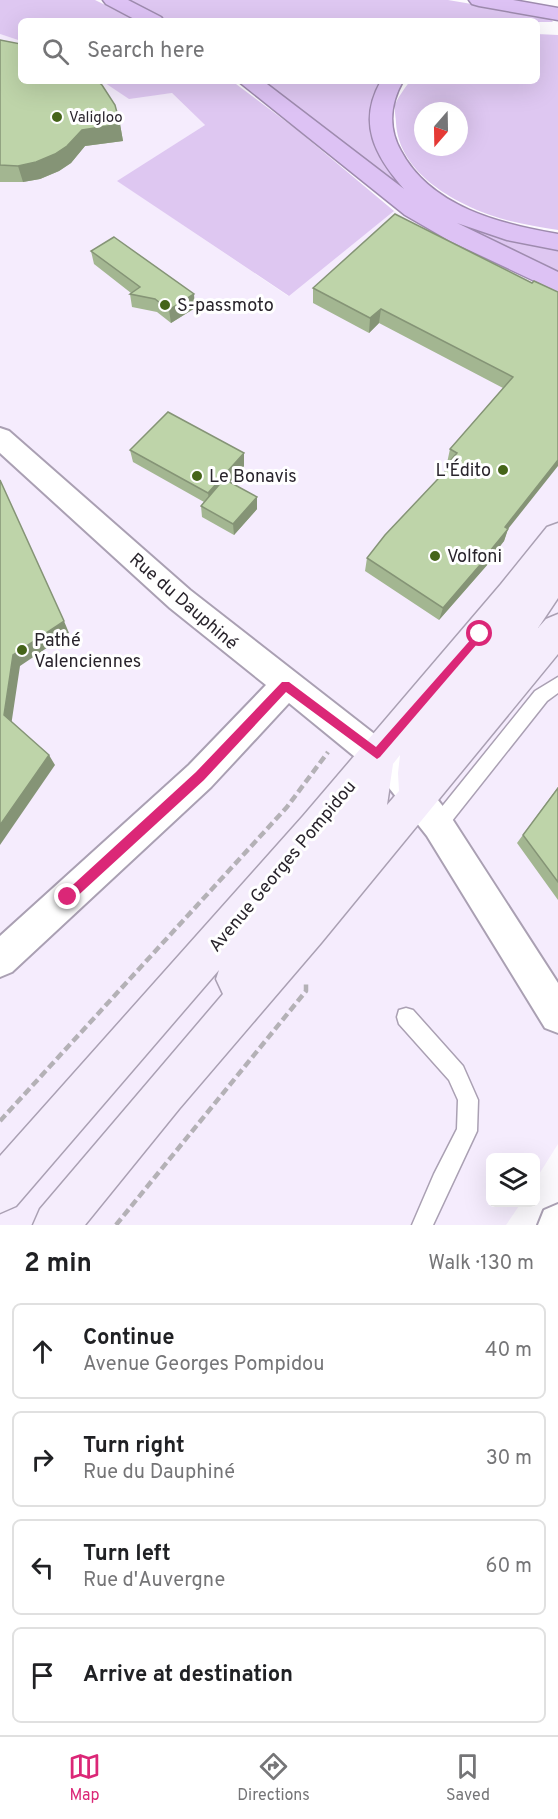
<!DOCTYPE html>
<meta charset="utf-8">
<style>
:root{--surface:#fff;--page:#f2f2f2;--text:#202124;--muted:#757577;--line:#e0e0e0;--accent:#db2777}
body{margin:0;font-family:Overpass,sans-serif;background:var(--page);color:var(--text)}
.controls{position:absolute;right:18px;bottom:18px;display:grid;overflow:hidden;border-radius:9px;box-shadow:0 6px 24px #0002}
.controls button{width:54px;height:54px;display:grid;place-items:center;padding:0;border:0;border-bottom:2px solid var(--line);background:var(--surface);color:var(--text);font:30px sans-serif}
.compass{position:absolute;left:414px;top:102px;width:54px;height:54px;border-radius:50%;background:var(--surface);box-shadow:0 6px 24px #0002;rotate:200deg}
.stop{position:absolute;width:18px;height:18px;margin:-14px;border:4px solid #db2777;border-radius:50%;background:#fff}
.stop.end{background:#db2777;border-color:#fff;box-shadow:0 2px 6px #0008}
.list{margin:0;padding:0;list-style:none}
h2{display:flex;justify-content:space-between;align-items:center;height:78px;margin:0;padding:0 24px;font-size:26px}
h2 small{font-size:20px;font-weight:400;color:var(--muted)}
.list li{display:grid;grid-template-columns:39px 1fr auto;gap:18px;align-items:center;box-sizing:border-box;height:96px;margin:0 12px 12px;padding:0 12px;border:2px solid var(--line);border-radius:9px}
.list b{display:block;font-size:22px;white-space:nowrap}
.list p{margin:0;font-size:20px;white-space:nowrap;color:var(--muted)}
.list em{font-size:20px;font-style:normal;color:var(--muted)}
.icon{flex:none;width:33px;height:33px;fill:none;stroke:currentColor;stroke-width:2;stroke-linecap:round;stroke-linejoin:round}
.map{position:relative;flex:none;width:558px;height:1225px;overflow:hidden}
.search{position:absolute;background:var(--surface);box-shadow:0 6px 24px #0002;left:18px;right:18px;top:18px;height:66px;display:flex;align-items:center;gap:15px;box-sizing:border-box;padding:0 21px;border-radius:9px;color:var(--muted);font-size:22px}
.sheet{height:510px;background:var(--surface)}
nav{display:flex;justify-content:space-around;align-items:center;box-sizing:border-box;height:84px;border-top:2px solid var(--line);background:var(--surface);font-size:16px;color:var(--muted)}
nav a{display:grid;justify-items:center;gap:3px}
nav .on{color:var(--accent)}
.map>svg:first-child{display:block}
.built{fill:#f5ecfd}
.green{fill:#dec7f1;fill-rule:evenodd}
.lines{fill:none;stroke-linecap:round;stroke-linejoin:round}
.service-casing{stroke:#aaa0b3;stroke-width:3}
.minor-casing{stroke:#aaa0b3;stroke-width:4}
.secondary-casing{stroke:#aaa0b3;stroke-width:3}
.motorway-casing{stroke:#9e8bae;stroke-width:3}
.path{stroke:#b4b1b6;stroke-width:4.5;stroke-dasharray:8 4;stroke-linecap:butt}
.service{fill:#fff;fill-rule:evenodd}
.minor{fill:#fff;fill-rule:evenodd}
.secondary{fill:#f5edfc;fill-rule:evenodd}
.motorway{fill:#ddc2f4;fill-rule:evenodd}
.wall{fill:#a3b691}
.shaded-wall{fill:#859476}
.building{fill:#bed4a9;stroke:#859476;stroke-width:1.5}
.route{fill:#db2777}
.poi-dot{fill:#456419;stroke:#fff;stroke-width:2}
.labels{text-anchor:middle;stroke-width:6;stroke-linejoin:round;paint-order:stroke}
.far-poi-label{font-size:15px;fill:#29242c;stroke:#fff;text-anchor:start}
.poi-label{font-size:18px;fill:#29242c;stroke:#fff;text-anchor:start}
.street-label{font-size:18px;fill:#29242c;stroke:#fff}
</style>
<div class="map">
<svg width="558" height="1225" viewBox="0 0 558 1225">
<rect width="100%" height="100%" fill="#fcfafe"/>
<path class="built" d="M0,34L21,41V81H102L129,98L172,93L205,125L118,181L288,296L394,211L558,296V1144L536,1179V1158H490V1202L521,1203L506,1225H0Z"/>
<path class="green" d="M0,0H95L138,21H21V41L0,34Z
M123,0H448L549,17L553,22L164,21Z
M537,34L558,35V230C535,226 512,223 490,215C449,200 399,171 396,123C396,118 394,110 395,105C398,97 405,88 410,81H537ZM423,111H459V147H423Z
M102,81H232L296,129L394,211L289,296L117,181L205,125L172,93L129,99Z
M259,81H383L381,85L409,195Z
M483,232L522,242L558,247V273L479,236Z"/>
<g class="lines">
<defs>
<path id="service" d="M558,677V693L547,701L444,831L438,833L432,831L429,825L432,819L535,691Z
M406,1008L413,1010L463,1066L478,1100L477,1131L433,1225H412L434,1174L457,1129L458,1100L449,1080L399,1024L397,1017L399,1010Z"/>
<path id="minor" d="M0,428L9,431L190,590L404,757L449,814L558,983V1033L545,1028L427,836L382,779L289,703L211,787L12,972L0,977V936L189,765L266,685L170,608L0,453Z
M558,1204V1225H538L544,1210Z"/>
<path id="secondary" d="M558,523V598L538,628L546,619L558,614V654L321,943L179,1109L85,1225H33L40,1209L223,994L216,979L219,970L16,1206L0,1213V1156L303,816L501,584L547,527ZM400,755L398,773L399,791L387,805L393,764Z"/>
<path id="motorway" d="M103,0H128L161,17L164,21H138L106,4Z
M469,0H513L558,8V20L479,6L472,4Z
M238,81H263L404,189C375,156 357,123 381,81H403C390,104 388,128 401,151C431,207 500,224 558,234V250L507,240L457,223L558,272V292L450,241L405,215Z"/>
</defs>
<use href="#service" class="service-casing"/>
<use href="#minor" class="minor-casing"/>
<use href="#secondary" class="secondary-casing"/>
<use href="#motorway" class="motorway-casing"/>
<path class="path" d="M0,1121L287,807L328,752
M116,1225L306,991V981"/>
<use href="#service" class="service"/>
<use href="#minor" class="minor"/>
<use href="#secondary" class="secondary"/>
<use href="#motorway" class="motorway"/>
</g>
<path class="wall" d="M0,40L120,124L123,141L85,146L71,163L59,171L40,179L23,182H0Z
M91,251L195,308L171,323L157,312L132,307L130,294L131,293L94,264Z
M532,283L508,529L504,541L490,559L488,564L439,620L365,571L367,558L449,467L450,464L447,463L450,449L503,388L379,323L369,333L313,303V288Z
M130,450L244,466L230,482L257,497V509L234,535L202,517L201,506L204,502L133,462Z
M558,787V900L517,843Z"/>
<path class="shaded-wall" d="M120,124L123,141L85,146L71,163L59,171L40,179L23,182L18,166L82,130Z
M194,294L195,308L171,323L169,310Z
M381,309L379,323L369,333L370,318Z
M244,453V466L210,505L208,493Z
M558,460V466L508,529L504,541L490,559L488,564L439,620L443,608L490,551L505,527Z
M257,497V509L234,535L233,524Z
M64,621L69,633L20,666L11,726L4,715L13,655Z
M49,755L55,765L0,845V825Z"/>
<path class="building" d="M0,40L21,44V81H97L102,85L115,105L120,124L82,130L67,146L55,154L36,162L18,166L0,165Z
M395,214L532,283L534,281L558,292V460L505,527L508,529L490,551H492L443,608L367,558L385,535L454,462L451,460L457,453L450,449L513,377L381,309L370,318L313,288Z
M114,237L194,294L169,310L155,299L130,294L140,287L91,251Z
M168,412L244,453L208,493L130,450Z
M224,479L257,497L233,524L201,506Z
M0,480L64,621L13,655L4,715L49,755L0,825Z
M558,788V882L523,835Z"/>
<path class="route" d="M480,629L483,631V637L380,757L377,759L286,692L204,780L72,901H64V893L196,772L282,682H289L376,747Z"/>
<g class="poi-dot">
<circle cx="57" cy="117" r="6"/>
<circle cx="165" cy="305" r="6"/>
<circle cx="503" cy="470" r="6"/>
<circle cx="197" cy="476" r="6"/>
<circle cx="435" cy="556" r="6"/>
<circle cx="22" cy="650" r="6"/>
</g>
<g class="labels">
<g class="far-poi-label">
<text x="69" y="122">Valigloo</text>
</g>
<g class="poi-label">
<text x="177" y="311">S-passmoto</text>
<text x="491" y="476" text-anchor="end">L'Édito</text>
<text x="209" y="482">Le Bonavis</text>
<text x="447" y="562">Volfoni</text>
<text x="34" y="646">Pathé<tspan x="34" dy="21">Valenciennes</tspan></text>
</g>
<g class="street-label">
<text transform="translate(184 601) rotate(41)" y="6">Rue du Dauphiné</text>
<text transform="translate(282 866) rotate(-50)" y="6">Avenue Georges Pompidou</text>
</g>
</g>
</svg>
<div class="controls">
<button><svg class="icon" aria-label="layers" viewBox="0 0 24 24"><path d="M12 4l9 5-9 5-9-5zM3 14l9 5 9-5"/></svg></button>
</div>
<svg class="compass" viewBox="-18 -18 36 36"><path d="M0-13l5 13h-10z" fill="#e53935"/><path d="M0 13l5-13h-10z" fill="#757577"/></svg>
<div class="stop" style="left:480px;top:634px"></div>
<div class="stop end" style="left:68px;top:897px"></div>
<div class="search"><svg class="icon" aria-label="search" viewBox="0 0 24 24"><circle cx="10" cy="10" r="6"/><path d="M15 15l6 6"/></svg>Search here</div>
</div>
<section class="sheet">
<h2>2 min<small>Walk · 130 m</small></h2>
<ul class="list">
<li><svg class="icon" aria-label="ahead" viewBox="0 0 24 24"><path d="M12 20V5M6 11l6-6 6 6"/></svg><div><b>Continue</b><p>Avenue Georges Pompidou</p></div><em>40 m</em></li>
<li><svg class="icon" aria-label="right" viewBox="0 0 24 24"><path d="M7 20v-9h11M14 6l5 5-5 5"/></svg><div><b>Turn right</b><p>Rue du Dauphiné</p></div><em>30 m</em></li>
<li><svg class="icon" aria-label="left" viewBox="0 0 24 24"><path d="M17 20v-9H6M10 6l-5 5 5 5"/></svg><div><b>Turn left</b><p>Rue d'Auvergne</p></div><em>60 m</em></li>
<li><svg class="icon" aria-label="arrive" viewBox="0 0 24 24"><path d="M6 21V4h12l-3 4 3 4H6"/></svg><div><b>Arrive at destination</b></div></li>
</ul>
</section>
<nav>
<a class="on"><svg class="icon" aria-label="map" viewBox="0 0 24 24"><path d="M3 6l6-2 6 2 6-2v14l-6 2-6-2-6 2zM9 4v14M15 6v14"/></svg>Map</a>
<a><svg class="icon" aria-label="directions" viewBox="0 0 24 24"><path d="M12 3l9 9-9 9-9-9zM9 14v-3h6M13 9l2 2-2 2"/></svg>Directions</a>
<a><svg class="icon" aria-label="saved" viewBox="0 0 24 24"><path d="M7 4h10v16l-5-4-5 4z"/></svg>Saved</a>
</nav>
